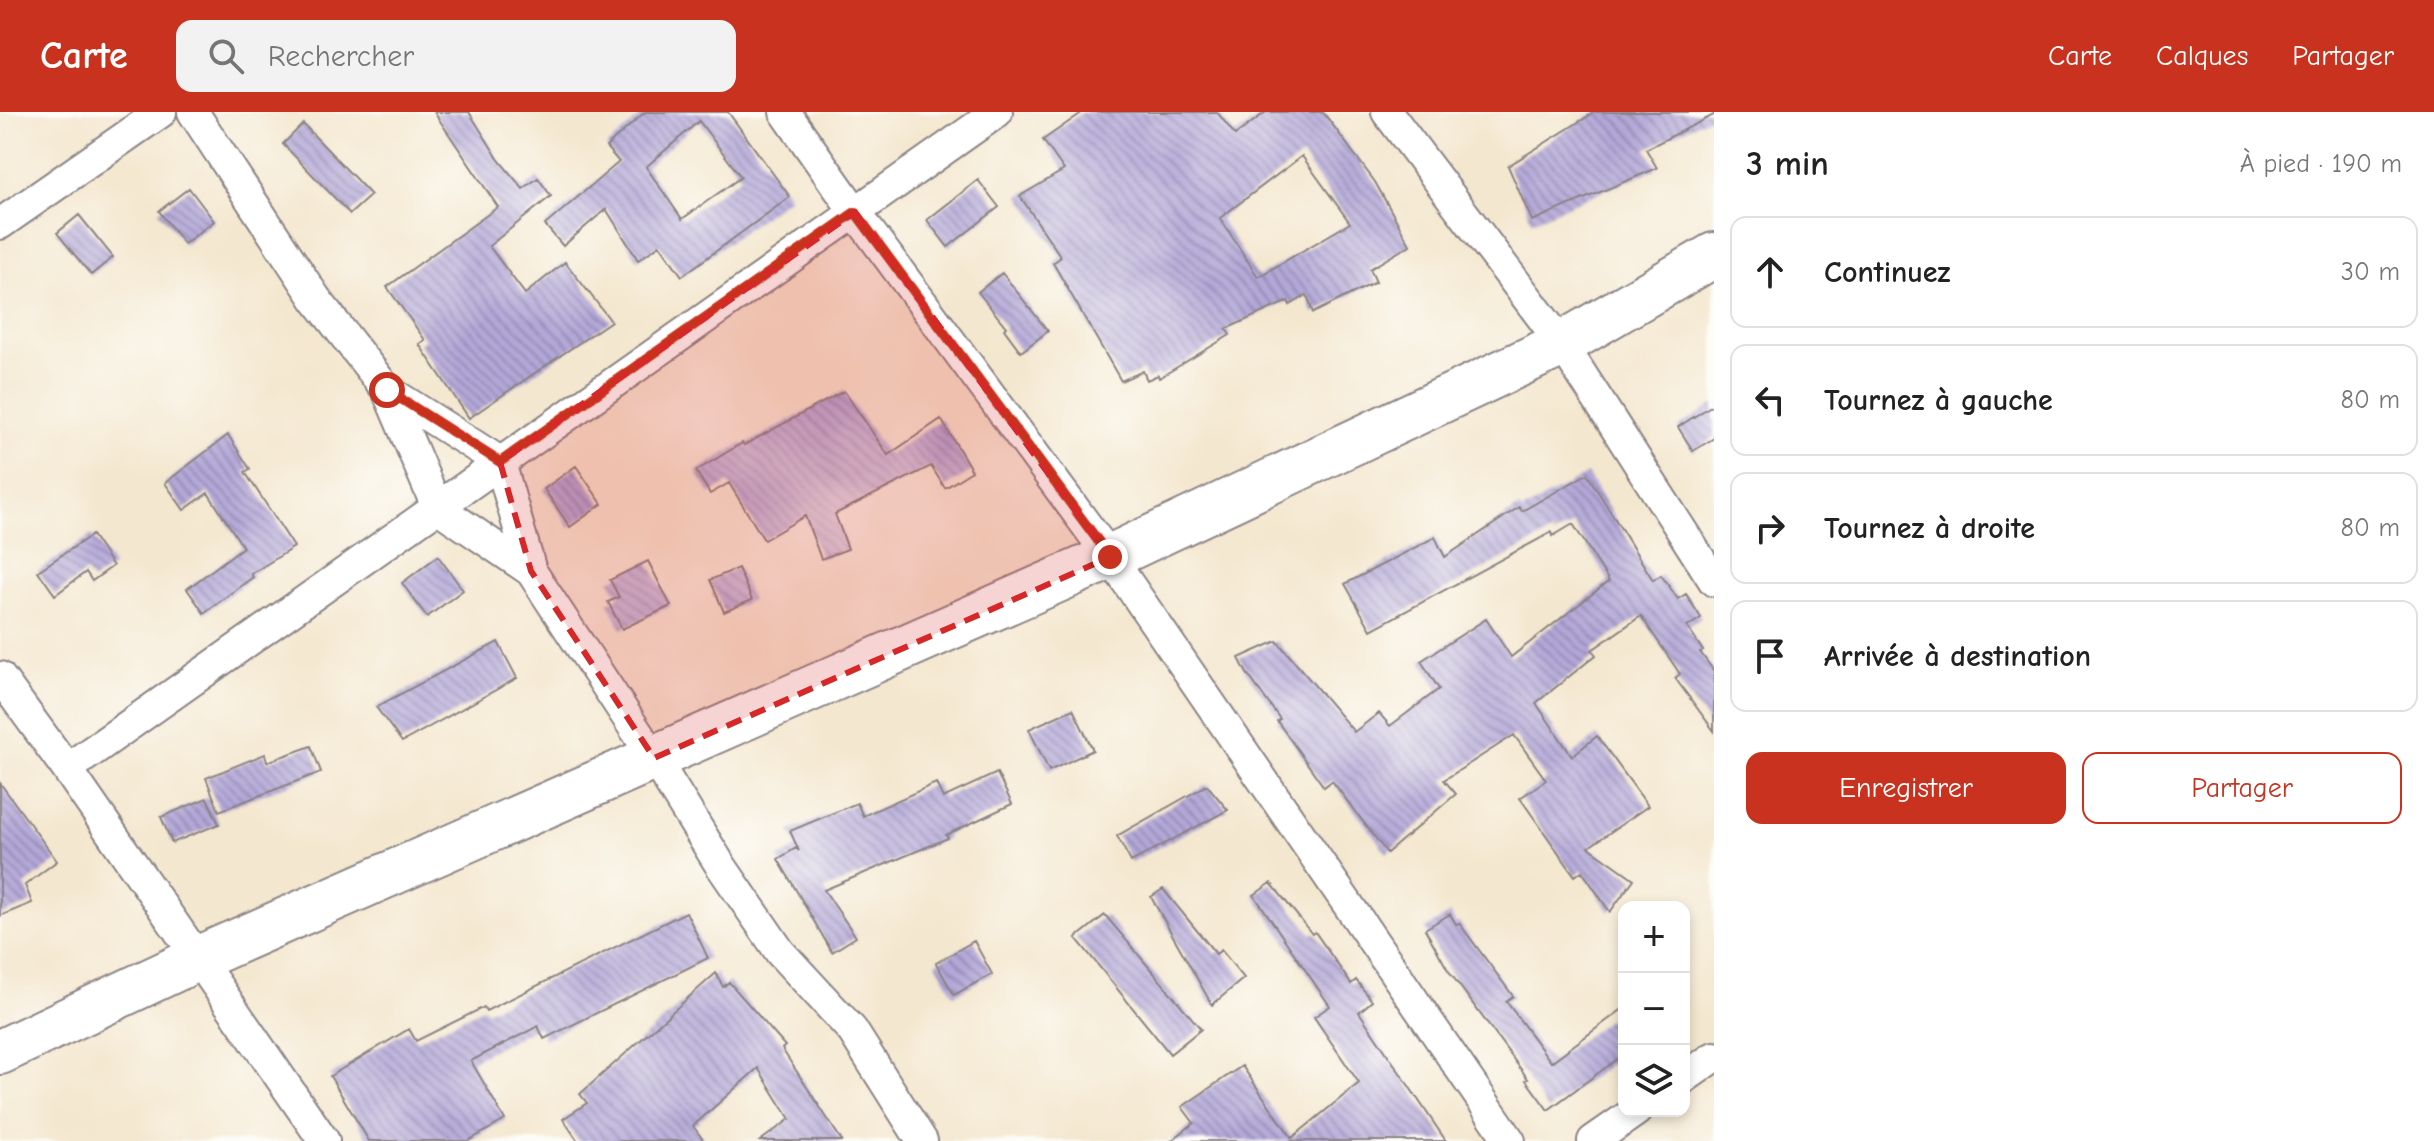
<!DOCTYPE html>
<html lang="fr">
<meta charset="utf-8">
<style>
:root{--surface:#fff;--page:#f2f2f2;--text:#222;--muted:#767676;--line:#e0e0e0;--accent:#c8321e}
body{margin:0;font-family:"Comic Neue",sans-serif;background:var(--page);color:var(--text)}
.controls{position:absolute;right:24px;bottom:24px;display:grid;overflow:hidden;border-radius:16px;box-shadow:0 4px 12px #0003}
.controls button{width:72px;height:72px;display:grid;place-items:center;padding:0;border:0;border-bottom:2px solid var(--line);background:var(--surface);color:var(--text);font:40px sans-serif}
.stop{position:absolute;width:24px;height:24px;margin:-18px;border:6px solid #c8321e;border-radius:50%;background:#fff}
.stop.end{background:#c8321e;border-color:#fff;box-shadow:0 2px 8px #0008}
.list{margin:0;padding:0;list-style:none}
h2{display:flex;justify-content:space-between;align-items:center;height:104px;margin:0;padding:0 32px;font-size:34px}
h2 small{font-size:26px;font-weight:400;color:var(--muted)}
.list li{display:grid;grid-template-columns:52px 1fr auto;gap:24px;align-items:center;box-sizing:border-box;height:112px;margin:0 16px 16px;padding:0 16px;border:2px solid var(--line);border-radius:16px}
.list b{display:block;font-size:30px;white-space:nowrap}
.list em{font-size:26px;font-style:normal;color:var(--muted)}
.actions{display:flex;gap:16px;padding:24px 32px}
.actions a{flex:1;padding:18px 0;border:2px solid var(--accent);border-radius:16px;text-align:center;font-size:28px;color:var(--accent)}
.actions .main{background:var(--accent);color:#fff}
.icon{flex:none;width:44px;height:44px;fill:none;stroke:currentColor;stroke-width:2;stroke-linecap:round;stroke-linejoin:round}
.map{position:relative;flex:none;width:1714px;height:1029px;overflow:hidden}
header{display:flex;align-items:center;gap:48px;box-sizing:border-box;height:112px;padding:0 40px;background:var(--accent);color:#fff}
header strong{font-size:38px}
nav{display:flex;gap:44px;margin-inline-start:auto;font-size:28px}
.search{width:560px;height:72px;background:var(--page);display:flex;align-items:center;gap:20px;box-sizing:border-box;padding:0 28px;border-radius:16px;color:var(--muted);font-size:30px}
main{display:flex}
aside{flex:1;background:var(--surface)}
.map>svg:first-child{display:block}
.building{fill:url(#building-back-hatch);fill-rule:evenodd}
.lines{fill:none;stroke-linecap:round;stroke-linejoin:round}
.street-casing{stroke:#8b8485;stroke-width:34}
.highway-casing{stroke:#8b8485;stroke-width:48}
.street{stroke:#fff;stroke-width:30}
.highway{stroke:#fff;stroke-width:44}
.route{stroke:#c8321e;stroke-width:10}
.marked{fill:#d62828;fill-opacity:0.2;stroke:#d62828;stroke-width:6;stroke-dasharray:16 10;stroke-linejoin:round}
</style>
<header>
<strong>Carte</strong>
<div class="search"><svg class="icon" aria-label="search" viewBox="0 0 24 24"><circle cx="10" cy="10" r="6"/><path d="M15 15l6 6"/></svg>Rechercher</div>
<nav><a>Carte</a><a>Calques</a><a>Partager</a></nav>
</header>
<main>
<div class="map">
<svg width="1714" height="1029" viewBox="0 0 1714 1029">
<defs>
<pattern id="building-back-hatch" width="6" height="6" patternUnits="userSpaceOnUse" patternTransform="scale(2)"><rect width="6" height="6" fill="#b3a7d8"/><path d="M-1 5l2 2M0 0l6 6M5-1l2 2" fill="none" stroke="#9188b0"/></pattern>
</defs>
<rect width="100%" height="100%" fill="#fdfcf7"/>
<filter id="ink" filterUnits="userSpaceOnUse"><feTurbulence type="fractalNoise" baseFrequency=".0125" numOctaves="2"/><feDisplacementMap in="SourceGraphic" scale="16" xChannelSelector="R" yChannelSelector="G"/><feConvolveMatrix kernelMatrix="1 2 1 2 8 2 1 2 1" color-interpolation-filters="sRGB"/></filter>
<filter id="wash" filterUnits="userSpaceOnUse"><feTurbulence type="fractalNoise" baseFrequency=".006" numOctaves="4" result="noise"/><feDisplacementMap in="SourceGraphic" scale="32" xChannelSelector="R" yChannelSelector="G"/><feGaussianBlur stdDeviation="1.8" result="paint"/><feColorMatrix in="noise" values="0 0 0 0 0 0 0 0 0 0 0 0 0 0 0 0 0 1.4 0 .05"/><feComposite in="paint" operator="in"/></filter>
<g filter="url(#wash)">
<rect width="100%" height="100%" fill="#f4e7cf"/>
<g id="blocks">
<path class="building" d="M434,0H469L499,48L523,77L538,66L551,84L489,134L525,182L565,150L611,209L469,306L419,232L425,228L387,175L498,95Z
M645,0H728L790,85L682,164L660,133L638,148L606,97L563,134L545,113L619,50L606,35ZM699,9L741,65L682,107L646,55Z
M1083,0H1217L1235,23L1266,0H1323L1375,70L1410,133L1370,157L1376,170L1313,201L1307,183L1290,193L1288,189L1226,217L1230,223L1159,266L1158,263L1147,268L1143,259L1121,269L1053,151L1061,145L1020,84L1064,58L1043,28ZM1302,44L1350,111L1258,165L1220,106Z
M1595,0H1714V3L1646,37L1657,56L1532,109L1508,54Z
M303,12L371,83L350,102L283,32Z
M978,68L999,95L948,135L927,108Z
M189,76L214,109L184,132L159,99Z
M79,103L113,145L91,163L57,121Z
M1002,161L1048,219L1021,240L1004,217L1006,215L978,180Z
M844,279L888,343L941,307L972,359L945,376L931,354L835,402L848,437L821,447L805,404L764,428L729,371L710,382L696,359L742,331L744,333Z
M1714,292V326L1693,339L1678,315Z
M228,323L250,357L245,360L294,435L251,462L253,465L204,501L187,477L243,435L208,381L184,398L165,371Z
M576,354L602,392L570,415L544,377Z
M1587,362L1653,468L1661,463L1678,487L1686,482L1701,506L1687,515L1703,539L1700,540L1714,559V619L1675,566L1680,562L1641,504L1592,538L1596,543L1536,591L1572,644L1597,624L1648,694L1589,735L1634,767L1610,800L1582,759L1575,764L1520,686L1546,668L1514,623L1444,668L1456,682L1387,741L1332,669L1324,675L1277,609L1280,607L1246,560L1239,546L1277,529L1354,620L1379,601L1390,614L1439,577L1421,549L1486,507L1511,545L1609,469L1573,412L1553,424L1552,420L1371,518L1345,472L1435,425L1445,445L1519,395L1522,399Z
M92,423L113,454L92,469L86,460L55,483L38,459Z
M438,444L463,478L427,505L402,471Z
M648,449L671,494L622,517L608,490L619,485L610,468Z
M738,456L752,488L724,500L710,468Z
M498,530L517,566L402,630L376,595Z
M1073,597L1093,638L1049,659L1029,617Z
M311,634L321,660L219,699L206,666L265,642L267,650Z
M997,661L1012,692L946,723L948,726L824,778L856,825L832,840L778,747L796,736L799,739L790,719L857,691L863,704L936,671L943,686Z
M0,671L57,749L25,773L32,791L0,804Z
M1207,673L1228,698L1131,750L1117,724Z
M207,686L219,712L172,731L161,705Z
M1271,771L1312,822L1315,820L1351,872L1356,868L1372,889L1359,900L1446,1029H1171L1194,1011L1182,995L1242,954L1292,1026L1359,971L1314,905L1330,894L1254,783Z
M1163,777L1216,842L1221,838L1244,866L1212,893L1151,785Z
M686,800L708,846L544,927L538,914L471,949L505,1008L468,1029H369L330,964L409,917L416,929L484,895L486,899Z
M1450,802L1456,812L1459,811L1513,884L1506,889L1551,950L1624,896V942L1548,998L1526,968L1528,967L1448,858L1425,817Z
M1105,803L1201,917L1170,942L1076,826Z
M974,829L992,862L954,883L936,851Z
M716,861L723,875L729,870L785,934L782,937L842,1029H760L790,1007L758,956L693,1014L704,1029H578L563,1007L587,991L580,982Z"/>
</g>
</g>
<g filter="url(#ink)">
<use href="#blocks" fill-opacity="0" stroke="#8b8485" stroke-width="2"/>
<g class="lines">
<defs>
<path id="street" d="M193,0L316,187L387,278L437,395L531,459L654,646L719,751L780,840L852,918L922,1029
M785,0L855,100L1110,445L1510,1029
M1387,0L1562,232L1714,469
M0,112L161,0
M387,278L500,350L531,459
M0,565L67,657L324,1029
M67,657L997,0
M1684,966L1714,945
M1593,1029L1636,999"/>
<path id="highway" d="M0,940L199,846L1110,445L1562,232L1714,143"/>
</defs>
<use href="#street" class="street-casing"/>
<use href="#highway" class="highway-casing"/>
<use href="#street" class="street"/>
<use href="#highway" class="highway"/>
</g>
</g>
<g class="lines" filter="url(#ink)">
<path class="route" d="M387,278L500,350L855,100L1110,445"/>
</g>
<path class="marked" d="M855,100L1110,445L654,646L531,459L500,350Z"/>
</svg>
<div class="controls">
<button>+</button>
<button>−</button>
<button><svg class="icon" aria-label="layers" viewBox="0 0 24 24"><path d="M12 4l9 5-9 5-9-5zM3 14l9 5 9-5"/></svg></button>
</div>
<div class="stop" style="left:387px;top:278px"></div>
<div class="stop end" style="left:1110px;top:445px"></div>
</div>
<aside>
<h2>3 min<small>À pied · 190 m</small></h2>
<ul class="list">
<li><svg class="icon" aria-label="ahead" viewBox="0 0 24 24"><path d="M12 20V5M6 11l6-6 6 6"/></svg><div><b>Continuez</b></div><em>30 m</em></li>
<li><svg class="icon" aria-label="left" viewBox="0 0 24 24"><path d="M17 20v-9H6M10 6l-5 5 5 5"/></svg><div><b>Tournez à gauche</b></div><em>80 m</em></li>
<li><svg class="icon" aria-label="right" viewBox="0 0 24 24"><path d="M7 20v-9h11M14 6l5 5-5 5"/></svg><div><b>Tournez à droite</b></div><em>80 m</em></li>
<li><svg class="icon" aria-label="arrive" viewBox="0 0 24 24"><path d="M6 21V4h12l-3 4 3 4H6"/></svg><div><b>Arrivée à destination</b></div></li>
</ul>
<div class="actions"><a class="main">Enregistrer</a><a>Partager</a></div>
</aside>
</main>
